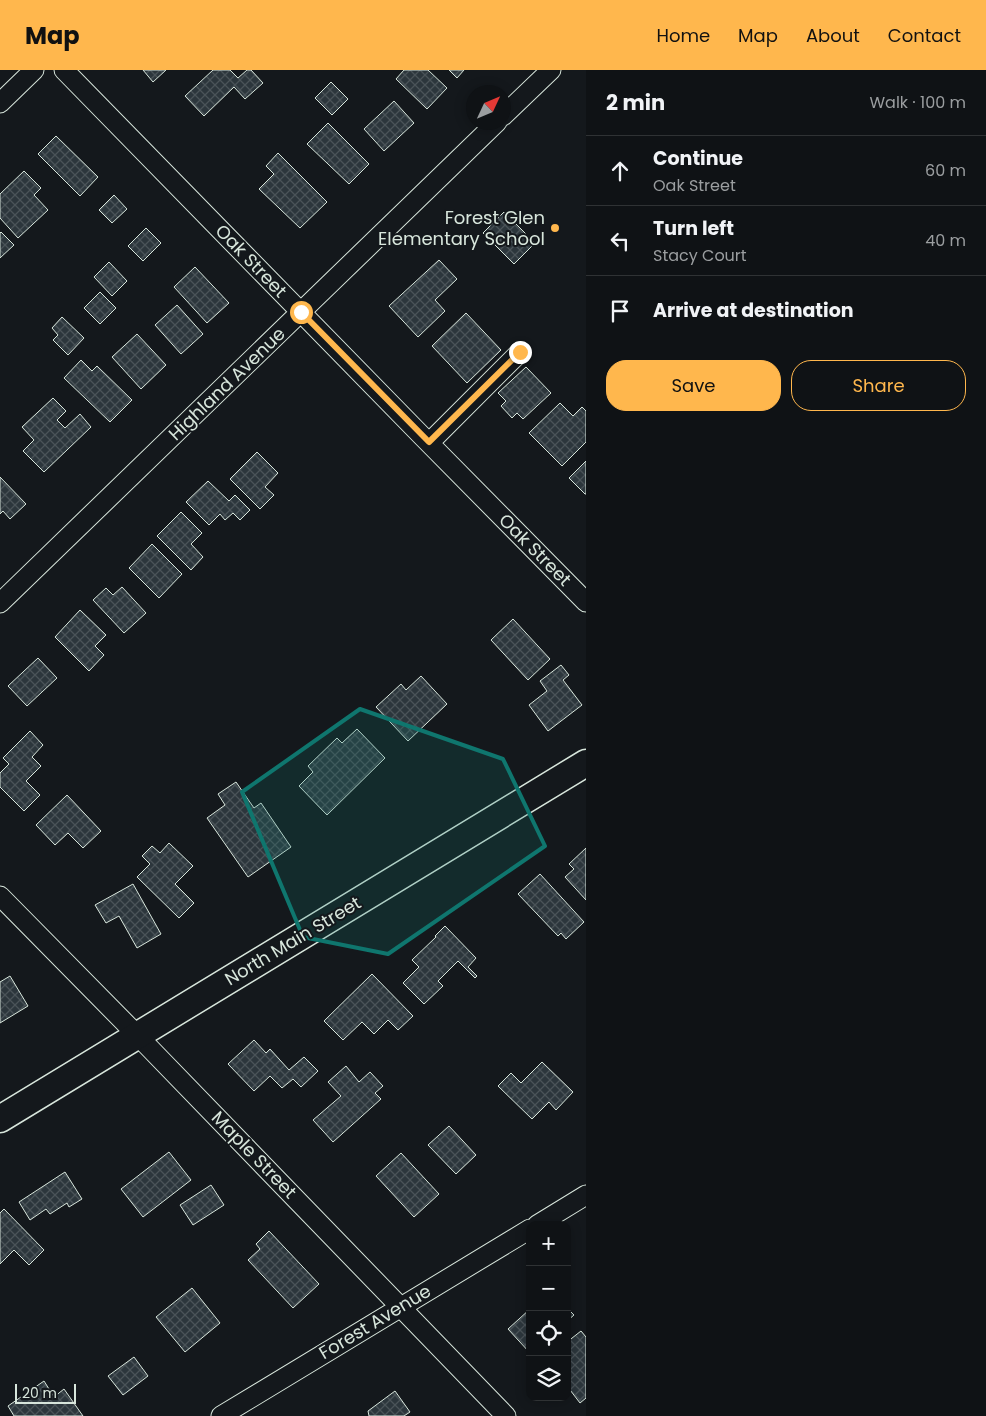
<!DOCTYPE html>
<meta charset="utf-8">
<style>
:root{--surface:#0f1215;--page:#181b1e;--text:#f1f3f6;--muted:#9b9ea0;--line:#2f3234;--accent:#ffb74d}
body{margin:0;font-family:Poppins,sans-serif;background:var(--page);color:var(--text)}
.controls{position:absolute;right:15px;bottom:15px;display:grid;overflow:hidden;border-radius:10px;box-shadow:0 2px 12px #0003}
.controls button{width:45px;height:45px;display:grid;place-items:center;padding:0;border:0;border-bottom:1px solid var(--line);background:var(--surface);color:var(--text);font:25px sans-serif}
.compass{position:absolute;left:466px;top:15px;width:45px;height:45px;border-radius:50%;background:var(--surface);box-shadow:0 2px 12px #0003;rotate:46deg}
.scale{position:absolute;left:15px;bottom:12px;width:61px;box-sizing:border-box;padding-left:5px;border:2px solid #d8e6dc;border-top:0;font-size:14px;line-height:18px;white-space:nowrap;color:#d8e6dc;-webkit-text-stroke:4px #14181c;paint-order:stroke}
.stop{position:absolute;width:15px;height:15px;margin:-11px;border:4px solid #ffb74d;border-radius:50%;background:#fff}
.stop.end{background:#ffb74d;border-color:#fff;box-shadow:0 1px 5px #0008}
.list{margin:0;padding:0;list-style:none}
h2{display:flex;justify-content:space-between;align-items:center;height:65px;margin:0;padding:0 20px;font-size:21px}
h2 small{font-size:16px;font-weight:400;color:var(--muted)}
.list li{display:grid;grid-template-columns:32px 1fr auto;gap:15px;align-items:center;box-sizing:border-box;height:70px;padding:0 20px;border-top:1px solid var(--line)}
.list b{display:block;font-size:19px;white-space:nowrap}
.list p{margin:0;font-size:16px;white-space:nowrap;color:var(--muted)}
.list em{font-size:16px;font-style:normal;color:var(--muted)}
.actions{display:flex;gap:10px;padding:15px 20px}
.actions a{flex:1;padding:11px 0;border:1px solid var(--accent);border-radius:20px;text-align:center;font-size:18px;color:var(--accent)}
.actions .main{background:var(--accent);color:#111}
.icon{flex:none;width:28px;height:28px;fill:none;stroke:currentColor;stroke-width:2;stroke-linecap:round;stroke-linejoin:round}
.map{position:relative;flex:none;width:586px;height:1346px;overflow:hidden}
header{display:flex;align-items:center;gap:30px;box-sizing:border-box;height:70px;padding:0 25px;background:var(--accent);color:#111}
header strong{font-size:24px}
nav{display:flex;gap:28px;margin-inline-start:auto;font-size:18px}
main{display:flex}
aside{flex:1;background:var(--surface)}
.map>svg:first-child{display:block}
.building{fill:url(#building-cross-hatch);stroke:#d8e6dc}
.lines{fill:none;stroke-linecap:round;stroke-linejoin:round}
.street-casing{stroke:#d8e6dc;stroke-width:21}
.secondary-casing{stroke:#d8e6dc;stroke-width:29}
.street{stroke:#14181c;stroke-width:19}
.secondary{stroke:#14181c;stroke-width:26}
.route{stroke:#ffb74d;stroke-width:6}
.marked{fill:#0f766e;fill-opacity:0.2;stroke:#0f766e;stroke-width:4;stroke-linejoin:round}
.poi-dot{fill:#ffb74d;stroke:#14181c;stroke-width:2}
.labels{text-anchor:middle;stroke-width:4;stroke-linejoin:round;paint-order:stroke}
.poi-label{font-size:18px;fill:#d8e6dc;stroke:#14181c;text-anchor:end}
.street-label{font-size:18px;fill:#d8e6dc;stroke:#14181c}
</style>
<header>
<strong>Map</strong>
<nav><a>Home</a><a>Map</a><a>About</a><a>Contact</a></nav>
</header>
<main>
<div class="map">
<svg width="586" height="1346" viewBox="0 0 586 1346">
<defs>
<pattern id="building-cross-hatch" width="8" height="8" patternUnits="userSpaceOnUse" patternTransform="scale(1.25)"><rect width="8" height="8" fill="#2c363c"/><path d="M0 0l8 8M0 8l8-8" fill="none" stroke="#4a5358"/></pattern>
</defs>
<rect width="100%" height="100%" fill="#14181c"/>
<path class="building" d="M143,0H166L153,12Z
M213,0H230L238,8L247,0H251L263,13L245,29L234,17L204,46L185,26Z
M404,0H428L447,18L427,39L396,9Z
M449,0H464L457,8Z
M331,12L348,29L332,45L315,28Z
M394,31L414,53L384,81L364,59Z
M328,53L369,94L349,114L307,74Z
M56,66L98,107L80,126L38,84Z
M278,83L327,132L300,158L259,119L274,104L266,96Z
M24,101L41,118L34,125L48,140L18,168L0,148V124Z
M114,125L127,139L112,153L99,140Z
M504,142L535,173L514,194L483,163Z
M146,158L161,173L143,191L128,176Z
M1,162L14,175L0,188V163Z
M439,190L457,209L435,230L445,241L418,267L389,236Z
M109,192L127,211L112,226L94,207Z
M195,197L229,233L207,253L174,217Z
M100,222L116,238L100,254L84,238Z
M177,235L203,264L181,284L155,255Z
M466,243L501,280L467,313L432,276Z
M62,247L84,268L68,285L53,270L58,265L52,258Z
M137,264L166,295L141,319L112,287Z
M81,290L92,301L97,296L132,330L110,352L64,308Z
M526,297L551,323L523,349L517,343L512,348L501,336L506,331L498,323Z
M53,328L66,341L57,350L65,358L80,344L91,357L44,402L23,381L34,370L22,357Z
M560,333L573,346L582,337L586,341V372L562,396L529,363Z
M257,382L278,403L265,417L274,425L260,439L230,409Z
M586,391V424H585L569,408Z
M0,407L26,434L10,449L3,441L0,444Z
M208,411L229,431L235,425L250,440L240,450L233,443L225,450L220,444L209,455L186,432Z
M181,442L202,463L191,474L203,487L191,500L157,466Z
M152,474L182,504L159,528L129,498Z
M122,517L146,543L124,563L93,530L106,518L113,525Z
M80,540L106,565L95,576L104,585L89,601L55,567Z
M513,549L550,589L528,610L491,570Z
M38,588L57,608L27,636L8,616Z
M561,595L569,605L563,610L582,635L548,661L529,635L547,621L540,611Z
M421,606L447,634L408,671L376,637L401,614L406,620Z
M357,659L385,688L327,745L299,716L313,702L308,696L337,668L342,673Z
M30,661L43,675L32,687L41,696L26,711L40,725L24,741L0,717V703L9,694L3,688Z
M236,712L254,738L261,733L291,777L248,807L207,748L225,735L218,724Z
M67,725L101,761L83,778L68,763L55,775L36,755Z
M169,773L193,796L175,814L194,833L179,848L137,807L150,794L142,786L152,776L160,783Z
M586,778V830L565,807L574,799L569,794Z
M540,804L584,852L566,869L561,863L558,866L518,824Z
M133,814L161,864L137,878L119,846L106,853L95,835Z
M445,856L476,888L468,897L477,906L475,908L458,891L438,911L443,916L424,934L403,913L419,897L412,890L436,867L435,866Z
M372,904L413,946L398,960L388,950L374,964L362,952L343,970L324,951Z
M10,906L28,936L0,953V912Z
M254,970L266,983L270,979L289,1000L304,987L318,1001L301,1017L293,1009L282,1018L270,1006L254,1021L228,994Z
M542,992L573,1022L556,1040L549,1032L532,1049L498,1016L511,1003L521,1013Z
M346,996L359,1012L370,1002L383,1016L375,1023L381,1029L333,1072L313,1050L341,1026L328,1012Z
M449,1056L476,1085L456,1104L428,1075Z
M169,1082L191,1110L143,1147L121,1119Z
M401,1083L439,1124L414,1147L376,1106Z
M65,1102L82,1129L69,1137L67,1133L50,1144L46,1139L30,1150L19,1132Z
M211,1115L224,1135L193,1155L180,1135Z
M4,1139L44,1180L29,1195L14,1180L0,1194V1143Z
M269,1161L319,1214L293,1238L248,1190L260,1179L256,1174Z
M192,1218L220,1253L185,1282L156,1247Z
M567,1238L574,1245L567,1251Z
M530,1239V1283L508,1259Z
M581,1261L586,1267V1328L580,1333L567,1316V1272Z
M134,1287L148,1306L123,1325L108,1306Z
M44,1311L54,1327L64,1319L83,1346H14L8,1336Z
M395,1321L410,1342L404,1346H369L368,1341Z"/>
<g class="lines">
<defs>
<path id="street" d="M64,0L421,365L586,532
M0,33L34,0
M503,46L551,0
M429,373L520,282
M0,533L497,52
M0,826L137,965L506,1346
M537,1155L586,1125
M221,1346L530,1159"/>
<path id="secondary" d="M0,1049L586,693"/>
</defs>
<use href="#street" class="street-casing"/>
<use href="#secondary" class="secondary-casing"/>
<use href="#street" class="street"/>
<use href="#secondary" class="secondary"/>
</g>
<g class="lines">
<path class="route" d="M301,242L429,372L520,282"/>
</g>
<path class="marked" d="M360,639L503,689L545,776L388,884L303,867L242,722Z"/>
<circle class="poi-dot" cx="555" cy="158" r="5"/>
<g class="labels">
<g class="poi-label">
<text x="545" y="154">Forest Glen<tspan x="545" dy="21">Elementary School</tspan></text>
</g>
<g class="street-label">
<text transform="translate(251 191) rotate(46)" y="6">Oak Street</text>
<text transform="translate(227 314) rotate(-44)" y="6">Highland Avenue</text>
<text transform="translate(535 480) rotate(45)" y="6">Oak Street</text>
<text transform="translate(293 871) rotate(-31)" y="6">North Main Street</text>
<text transform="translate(254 1085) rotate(46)" y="6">Maple Street</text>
<text transform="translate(375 1252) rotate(-31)" y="6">Forest Avenue</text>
</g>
</g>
</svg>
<div class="controls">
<button>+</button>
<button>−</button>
<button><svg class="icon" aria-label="locate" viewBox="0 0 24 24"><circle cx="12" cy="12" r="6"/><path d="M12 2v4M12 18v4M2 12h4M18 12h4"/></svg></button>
<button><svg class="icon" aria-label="layers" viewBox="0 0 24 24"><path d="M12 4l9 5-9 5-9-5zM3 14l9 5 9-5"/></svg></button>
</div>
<svg class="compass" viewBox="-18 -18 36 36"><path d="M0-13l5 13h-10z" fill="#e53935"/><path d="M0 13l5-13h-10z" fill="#9b9ea0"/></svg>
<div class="scale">20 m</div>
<div class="stop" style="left:301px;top:242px"></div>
<div class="stop end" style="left:520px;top:282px"></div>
</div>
<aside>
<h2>2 min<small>Walk · 100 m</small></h2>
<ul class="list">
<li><svg class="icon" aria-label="ahead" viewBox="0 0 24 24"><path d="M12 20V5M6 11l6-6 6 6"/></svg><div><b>Continue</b><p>Oak Street</p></div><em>60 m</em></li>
<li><svg class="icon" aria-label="left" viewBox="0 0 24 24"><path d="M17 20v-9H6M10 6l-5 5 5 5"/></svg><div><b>Turn left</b><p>Stacy Court</p></div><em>40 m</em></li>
<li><svg class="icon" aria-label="arrive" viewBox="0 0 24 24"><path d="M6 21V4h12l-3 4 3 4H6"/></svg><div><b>Arrive at destination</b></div></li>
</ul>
<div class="actions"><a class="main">Save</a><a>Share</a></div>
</aside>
</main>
